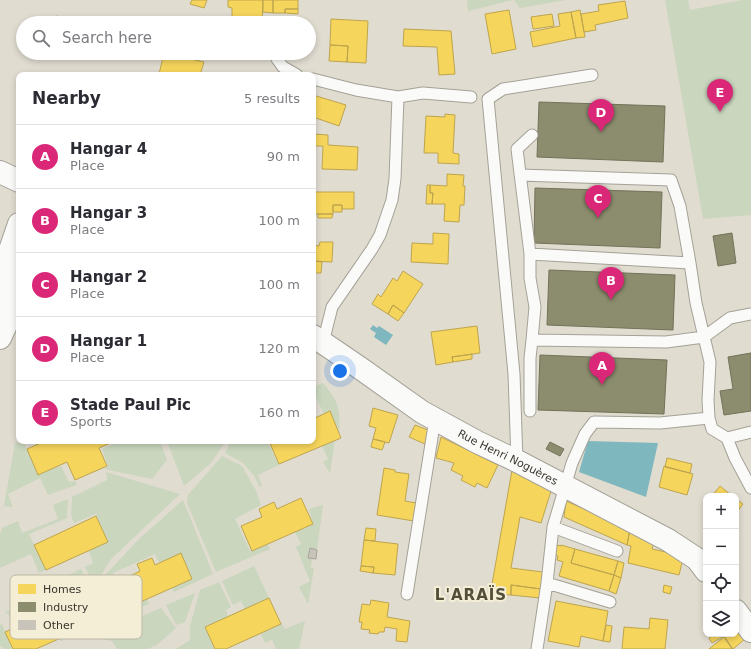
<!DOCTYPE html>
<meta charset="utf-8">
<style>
:root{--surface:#fff;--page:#f7f7f7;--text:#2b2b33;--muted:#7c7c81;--line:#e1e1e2;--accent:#db2777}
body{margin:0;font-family:"DejaVu Sans",sans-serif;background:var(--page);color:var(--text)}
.controls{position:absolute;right:12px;bottom:12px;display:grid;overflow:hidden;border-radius:8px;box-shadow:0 2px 6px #0003}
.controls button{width:36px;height:36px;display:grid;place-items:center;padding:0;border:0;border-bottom:1px solid var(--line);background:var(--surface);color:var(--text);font:20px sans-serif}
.you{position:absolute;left:340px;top:371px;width:14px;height:14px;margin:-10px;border:3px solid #fff;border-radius:50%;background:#1a73e8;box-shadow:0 0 0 6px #1a73e833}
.badge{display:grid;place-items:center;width:26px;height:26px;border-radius:50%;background:var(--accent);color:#fff;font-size:13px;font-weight:700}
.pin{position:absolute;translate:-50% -33px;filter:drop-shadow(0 1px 2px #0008)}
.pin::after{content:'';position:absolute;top:21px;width:14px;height:12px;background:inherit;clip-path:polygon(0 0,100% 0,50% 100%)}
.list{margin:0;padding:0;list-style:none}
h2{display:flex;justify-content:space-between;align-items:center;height:52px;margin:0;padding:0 16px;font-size:17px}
h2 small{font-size:13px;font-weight:400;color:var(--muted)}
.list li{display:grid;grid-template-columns:26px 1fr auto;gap:12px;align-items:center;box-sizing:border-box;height:64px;padding:0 16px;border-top:1px solid var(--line)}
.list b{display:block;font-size:15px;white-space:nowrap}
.list p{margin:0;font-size:13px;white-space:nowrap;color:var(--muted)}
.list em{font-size:13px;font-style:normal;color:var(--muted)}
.icon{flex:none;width:22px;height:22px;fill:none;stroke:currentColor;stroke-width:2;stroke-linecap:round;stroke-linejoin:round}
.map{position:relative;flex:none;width:751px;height:649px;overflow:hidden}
.search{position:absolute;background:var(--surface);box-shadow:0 2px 6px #0003;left:16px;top:16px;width:300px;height:44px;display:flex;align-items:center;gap:10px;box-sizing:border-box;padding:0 14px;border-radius:22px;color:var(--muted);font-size:15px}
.panel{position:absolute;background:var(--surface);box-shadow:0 2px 6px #0003;left:16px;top:72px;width:300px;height:372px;border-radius:8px}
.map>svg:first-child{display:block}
.green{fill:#cad6be}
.water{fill:#7eb7be}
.homes{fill:#f6d55c;stroke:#bda54e}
.industry{fill:#8c8c6e;stroke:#73725a}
.building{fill:#c9c4ba;stroke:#a9a49b}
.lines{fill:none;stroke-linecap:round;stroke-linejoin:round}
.lane-casing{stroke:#a4a197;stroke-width:13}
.street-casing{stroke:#a4a197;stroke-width:24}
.lane{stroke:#fafaf8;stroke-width:11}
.street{stroke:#fafaf8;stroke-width:22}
.labels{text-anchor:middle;stroke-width:4;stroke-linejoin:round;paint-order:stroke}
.street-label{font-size:11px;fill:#39362d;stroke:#f4eed7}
.district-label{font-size:15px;font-weight:bold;letter-spacing:1px;fill:#534e3a;stroke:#f4eed7}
.key{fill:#f4eed7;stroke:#bcb7a4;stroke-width:1}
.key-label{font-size:11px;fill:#39362d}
</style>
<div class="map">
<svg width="751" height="649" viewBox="0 0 751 649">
<rect width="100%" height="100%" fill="#e1dcd0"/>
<path class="green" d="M467,0H513L468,11Z
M514,0H566L520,8Z
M665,0H688L690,10L742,0H751V215L703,219Z
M323,383C338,401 341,409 339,432L330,412L324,414L313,391V387Z
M335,440L330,473L323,462L328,459L322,446Z
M23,441L38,474L61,466L69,482L75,481L77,485L48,495L40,478L8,494L13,507L4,506L15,443Z
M120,441H160L167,460L152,479L104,469L108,467L102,449Z
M167,441H226L211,463L184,486Z
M231,441H267L279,465L258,475L262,486L260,487L254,476L243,463L225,453Z
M222,456L242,466L256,491L261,505L235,519L250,551L267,544L270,549L216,572L187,503L188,495Z
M106,472L180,494L110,560L101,576L97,591L85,567L93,563L89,551L108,541L96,514L74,523L71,515L72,497L107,480Z
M68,499L67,518L29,534L46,570L39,573L31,554L0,568V535L2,528L18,521L22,533L58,519L53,505Z
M183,500L213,574L174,592L172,588L192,579L181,553L159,563L155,554L113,573L129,607L147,599L149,604L95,627L106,574L140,538Z
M323,505L317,550L310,548L308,558L312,559L311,568H314L308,604L299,587L310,581L296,547L301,544L295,532L313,524L309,509Z
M254,566L269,598L245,609L241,601L233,605L222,581Z
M81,569L95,600L89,630L61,641L58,639L79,630L64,597L12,618L5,612L48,594L45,586Z
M219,582L231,607L226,610L228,617L205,627L214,649H176L190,640V626L200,590Z
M195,593L185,622L176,625L166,605Z
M161,608L176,628L157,645L147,649H117L112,641L93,637Z
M305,621L299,649H276L272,640L265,643L261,634L282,624L285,629Z
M2,624L12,649H4L2,646L0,647V625Z"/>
<path class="water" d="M373,325L377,328L379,326L393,335L386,345L374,337L376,333L370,329Z
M588,441L658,443L646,497L579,472Z"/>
<path class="homes" d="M192,0H207L204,8L190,4Z
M228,0H263L262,23L232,22V8L228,7Z
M263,0H273V13L263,12Z
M273,0H298V9H285V13H273Z
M625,1L628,18L595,25L596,30L584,32L581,14L599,11L598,5Z
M285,9H298V14L285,13Z
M509,10L516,49L492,54L485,14Z
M580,10L585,37L576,38L571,12Z
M571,12L576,38L533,47L530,32L560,26L558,14Z
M552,14L554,26L533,29L531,17Z
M56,16L86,23L88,17L100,20L99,23H55Z
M331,19L368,21L366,63L347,62L348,46L330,45Z
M404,29L451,31L455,74L439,75L437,47L403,46Z
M330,45L348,46L347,62L329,61Z
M164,53H183L182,57L204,62L200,75L159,74Z
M313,95L346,105L339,126L313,117Z
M445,114L455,115L453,153L459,154V164L438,163V153H424L426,116L445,117Z
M313,134L328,135V145L358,147L357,170L322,169L323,146H313Z
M447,174L464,175L463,186H465L464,205H460L459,222L444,221L445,204H432L433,193H430V185L447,186Z
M427,185H430V193H433L432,204H426Z
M313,192H354V209H342V205H333V214H313Z
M333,205H342V212H333Z
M318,214H333L332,218H318Z
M433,233L449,234L448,264L411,262L412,243L433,244Z
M320,242H333L332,262L313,261V245L319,246Z
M313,261L322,262L321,273H313Z
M403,271L423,284L404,313L393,305L388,314L372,304L378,294L381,297L393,278L397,281Z
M393,305L404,313L398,321L388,314Z
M477,326L480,353L452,357L453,362L436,365L431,332Z
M472,354V359L453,362L452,357Z
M373,408L398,415L389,443L373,439L376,428L369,426Z
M330,411L341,438L279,464L269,441H313V419Z
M415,425L428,430L425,444L409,437Z
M441,437L498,465L487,488L477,483L475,487L461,480L463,476L451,470L454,463L436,458Z
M373,439L385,442L382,450L371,447Z
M45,441H115L99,448L107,466L75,480L67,462L38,475L27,449Z
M667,458L692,464L690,473L665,467Z
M664,466L693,474L687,495L659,487Z
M384,468L395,470V472L409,474L405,501L416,503L414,521L377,515Z
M512,470L551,491L541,523L520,517L511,568L543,572L541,589L511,585V595L497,594L498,591L491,590Z
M720,486L732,496H712Z
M301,498L313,524L252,551L241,526L262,517L259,509L274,502L277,509Z
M736,499L743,504L736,513Z
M566,501L630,529L627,545L564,517Z
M96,516L108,542L46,570L34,545Z
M366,528L376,529L375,541L364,540Z
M630,529L654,541L652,549L675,554L683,559L679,575L628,563L631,546L627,545Z
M364,540L398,544L395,575L373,573L374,567L361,566Z
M557,545L561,546V545L575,549L571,563L614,575L609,591L559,576L563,562L557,560L558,556L555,555Z
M575,549L618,561L614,575L571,563Z
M181,553L192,579L129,607L118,582L140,571L137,564L152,558L155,565Z
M618,561L624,563L621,578L614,575Z
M361,566L374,567L373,573L360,571Z
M614,575L621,578L616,594L609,591Z
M511,585L541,589L540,598L511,595Z
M664,585L672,587L670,594L663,592Z
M269,598L281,624L226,649H215L205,627Z
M371,600L389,603L387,617L410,621L407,642L396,641L397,629L385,627L384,632H379L378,634L369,633L370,630L361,629L362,622H359L362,604L370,605Z
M556,601L608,611L603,641L581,636L579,647L548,641Z
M67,604L79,630L36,649H13L5,632Z
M650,618L668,620L665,649H622L624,627L649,629Z
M606,625L612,626L610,642L603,641Z
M736,628L745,639L733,649L724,636L712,643L709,638L714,634H736Z
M724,637L732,649H709Z"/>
<path class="industry" d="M539,102L665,106L663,162L537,157Z
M535,188L662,192L660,248L534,243Z
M732,233L736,263L718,266L713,236Z
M549,270L675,275L673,330L547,325Z
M751,353V411L724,415L720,391L733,389L728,357Z
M540,355L667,360L664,414L538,410Z
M550,442L564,449L560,456L546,449Z"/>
<path class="building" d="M310,548L317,550L316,559L308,558Z"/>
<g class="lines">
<defs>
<path id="lane" d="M277,59L283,67L297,75
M313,79L356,90L398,97L395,179L392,200L380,235L372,249L332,307L323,343
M398,97L423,93L471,97
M532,135L517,149L530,254L690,263L696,303L710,362L708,400L709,418L712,429L727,438L751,432
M520,175L671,180L680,206L690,263
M530,254V278L535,307L532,340L666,342L704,337L730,318L751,314
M530,411V358L532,340
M727,438L735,458L751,488
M517,461L514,374L488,99L503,89L592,75
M553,527L617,551
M547,583L610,602
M407,594L435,419
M537,649L547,583L553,527L572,463L585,434L594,422L660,423L709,418"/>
<g id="street">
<path d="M0,172L19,181"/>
<path id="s1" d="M313,336L360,368L422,412L477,442L517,461L668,540L697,559L706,571"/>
<path d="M0,338L6,325L9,253L19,224"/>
<path d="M736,611L751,631"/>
</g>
</defs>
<use href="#lane" class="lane-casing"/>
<use href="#street" class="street-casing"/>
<use href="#lane" class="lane"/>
<use href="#street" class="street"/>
</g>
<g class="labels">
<g class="street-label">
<text dy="4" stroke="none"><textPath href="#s1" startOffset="230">Rue Henri Noguères</textPath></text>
</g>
<g class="district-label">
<text x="471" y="600">L'ARAÏS</text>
</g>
</g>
<rect x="10" y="575" width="132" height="64" rx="6" class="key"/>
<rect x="18" y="584" width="18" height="10" fill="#f6d55c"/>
<rect x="18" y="602" width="18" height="10" fill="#8c8c6e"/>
<rect x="18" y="620" width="18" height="10" fill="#c9c4ba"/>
<g class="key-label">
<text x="43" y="593">Homes</text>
<text x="43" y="611">Industry</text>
<text x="43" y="629">Other</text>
</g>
</svg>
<div class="controls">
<button>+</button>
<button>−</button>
<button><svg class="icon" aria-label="locate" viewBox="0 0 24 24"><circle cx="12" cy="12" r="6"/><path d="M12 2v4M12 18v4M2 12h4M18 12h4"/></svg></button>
<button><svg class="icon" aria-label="layers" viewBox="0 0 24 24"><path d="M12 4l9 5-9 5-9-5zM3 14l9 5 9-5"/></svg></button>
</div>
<div class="you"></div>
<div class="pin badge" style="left:602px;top:385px">A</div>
<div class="pin badge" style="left:611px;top:300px">B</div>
<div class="pin badge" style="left:598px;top:218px">C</div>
<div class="pin badge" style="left:601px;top:132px">D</div>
<div class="pin badge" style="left:720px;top:112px">E</div>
<div class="search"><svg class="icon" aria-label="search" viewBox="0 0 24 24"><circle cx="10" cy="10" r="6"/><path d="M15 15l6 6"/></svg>Search here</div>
<section class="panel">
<h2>Nearby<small>5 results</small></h2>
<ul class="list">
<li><span class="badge">A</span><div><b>Hangar 4</b><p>Place</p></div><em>90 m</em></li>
<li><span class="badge">B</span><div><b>Hangar 3</b><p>Place</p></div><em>100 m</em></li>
<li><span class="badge">C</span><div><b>Hangar 2</b><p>Place</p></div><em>100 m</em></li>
<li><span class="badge">D</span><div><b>Hangar 1</b><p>Place</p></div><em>120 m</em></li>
<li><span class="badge">E</span><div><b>Stade Paul Pic</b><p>Sports</p></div><em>160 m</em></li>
</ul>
</section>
</div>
